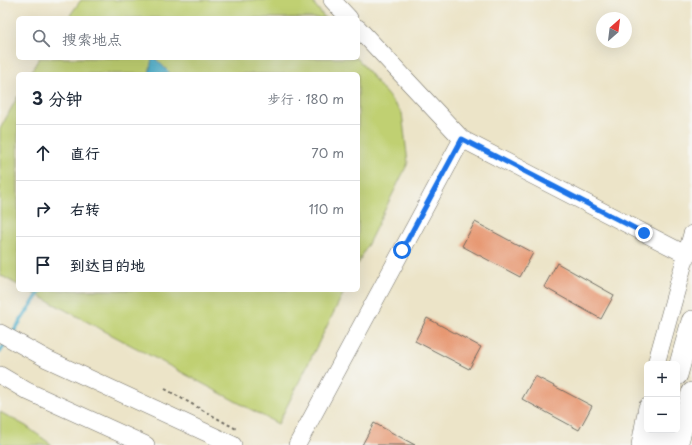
<!DOCTYPE html>
<html lang="zh">
<meta charset="utf-8">
<style>
:root{--surface:#fff;--page:#f2f2f3;--text:#1f2937;--muted:#747a83;--line:#e0e1e3}
body{margin:0;font-family:"Playpen Sans","LXGW WenKai TC",sans-serif;background:var(--page);color:var(--text)}
.controls{position:absolute;right:12px;bottom:12px;display:grid;overflow:hidden;border-radius:6px;box-shadow:0 4px 16px #0002}
.controls button{width:36px;height:36px;display:grid;place-items:center;padding:0;border:0;border-bottom:1px solid var(--line);background:var(--surface);color:var(--text);font:20px sans-serif}
.compass{position:absolute;left:596px;top:12px;width:36px;height:36px;border-radius:50%;background:var(--surface);box-shadow:0 4px 16px #0002;rotate:28deg}
.stop{position:absolute;width:12px;height:12px;margin:-9px;border:3px solid #1a73e8;border-radius:50%;background:#fff}
.stop.end{background:#1a73e8;border-color:#fff;box-shadow:0 1px 4px #0008}
.list{margin:0;padding:0;list-style:none}
h2{display:flex;justify-content:space-between;align-items:center;height:52px;margin:0;padding:0 16px;font-size:17px}
h2 small{font-size:13px;font-weight:400;color:var(--muted)}
.list li{display:grid;grid-template-columns:26px 1fr auto;gap:12px;align-items:center;box-sizing:border-box;height:56px;padding:0 16px;border-top:1px solid var(--line)}
.list b{display:block;font-size:15px;white-space:nowrap}
.list em{font-size:13px;font-style:normal;color:var(--muted)}
.icon{flex:none;width:22px;height:22px;fill:none;stroke:currentColor;stroke-width:2;stroke-linecap:round;stroke-linejoin:round}
.map{position:relative;flex:none;width:692px;height:445px;overflow:hidden}
.search{position:absolute;background:var(--surface);box-shadow:0 4px 16px #0002;left:16px;top:16px;width:344px;height:44px;display:flex;align-items:center;gap:10px;box-sizing:border-box;padding:0 14px;border-radius:6px;color:var(--muted);font-size:15px}
.panel{position:absolute;background:var(--surface);box-shadow:0 4px 16px #0002;left:16px;top:72px;width:344px;height:220px;border-radius:6px}
.map>svg:first-child{display:block}
.green{fill:#c0d072;stroke:#767e4e}
.water{fill:#4eb1cd;stroke:#3c6e7c}
.lines{fill:none;stroke-linecap:round;stroke-linejoin:round}
.stream{stroke:#4eb1cd;stroke-width:3.5}
.building{fill:#e79872}
.minor-casing{stroke:#6f6c62;stroke-width:18}
.major-casing{stroke:#6f6c62;stroke-width:22}
.path{stroke:#6f6c62;stroke-width:2;stroke-dasharray:3 3;stroke-linecap:butt}
.minor{stroke:#fff;stroke-width:17}
.major{stroke:#fff;stroke-width:21}
.route{stroke:#1a73e8;stroke-width:5}
</style>
<div class="map">
<svg width="692" height="445" viewBox="0 0 692 445">
<rect width="100%" height="100%" fill="#f6f6f2"/>
<filter id="ink" filterUnits="userSpaceOnUse"><feTurbulence type="fractalNoise" baseFrequency=".025" numOctaves="2"/><feDisplacementMap in="SourceGraphic" scale="8" xChannelSelector="R" yChannelSelector="G"/><feConvolveMatrix kernelMatrix="1 2 1 2 8 2 1 2 1" color-interpolation-filters="sRGB"/></filter>
<filter id="wash" filterUnits="userSpaceOnUse"><feTurbulence type="fractalNoise" baseFrequency=".012" numOctaves="4" result="noise"/><feDisplacementMap in="SourceGraphic" scale="16" xChannelSelector="R" yChannelSelector="G"/><feGaussianBlur stdDeviation="0.9" result="paint"/><feColorMatrix in="noise" values="0 0 0 0 0 0 0 0 0 0 0 0 0 0 0 0 0 1.4 0 .05"/><feComposite in="paint" operator="in"/></filter>
<g filter="url(#wash)">
<rect width="100%" height="100%" fill="#ece4c8"/>
<path class="green" d="M81,0H311L325,18H68Z
M39,58H357L402,113L408,163L358,264V74H30Z
M18,96V285L0,275V129Z
M28,290H345L278,424Z
M0,412L26,426L52,445H0Z"/>
<path class="water" d="M152,58H155L171,74H149Z"/>
<g class="lines">
<path class="stream" d="M12,334L41,290
M0,352L7,341
M0,444L1,445"/>
</g>
<g id="blocks">
<path class="building" d="M475,222L533,253L520,277L462,246Z
M557,263L614,295L601,319L544,287Z
M427,318L481,347L469,369L415,341Z
M535,376L592,406L579,430L522,399Z
M374,423L415,445H362Z"/>
</g>
</g>
<g filter="url(#ink)">
<use href="#blocks" fill-opacity="0" stroke="#6f6c62" stroke-width="1"/>
<g class="lines">
<defs>
<path id="minor" d="M332,0L349,18
M358,28L462,139L687,255
M0,333L47,359L233,445
M656,364L692,234
M0,375L27,391L146,445
M297,445L462,139
M640,445L647,407"/>
<path id="major" d="M677,375L692,321
M657,445L661,430
M677,445L692,393"/>
</defs>
<use href="#minor" class="minor-casing"/>
<use href="#major" class="major-casing"/>
<path class="path" d="M165,389L238,430"/>
<use href="#minor" class="minor"/>
<use href="#major" class="major"/>
</g>
</g>
<g class="lines" filter="url(#ink)">
<path class="route" d="M402,250L462,139L644,233"/>
</g>
</svg>
<div class="controls">
<button>+</button>
<button>−</button>
</div>
<svg class="compass" viewBox="-18 -18 36 36"><path d="M0-13l5 13h-10z" fill="#e53935"/><path d="M0 13l5-13h-10z" fill="#747a83"/></svg>
<div class="stop" style="left:402px;top:250px"></div>
<div class="stop end" style="left:644px;top:233px"></div>
<div class="search"><svg class="icon" aria-label="search" viewBox="0 0 24 24"><circle cx="10" cy="10" r="6"/><path d="M15 15l6 6"/></svg>搜索地点</div>
<section class="panel">
<h2>3 分钟<small>步行 · 180 m</small></h2>
<ul class="list">
<li><svg class="icon" aria-label="ahead" viewBox="0 0 24 24"><path d="M12 20V5M6 11l6-6 6 6"/></svg><div><b>直行</b></div><em>70 m</em></li>
<li><svg class="icon" aria-label="right" viewBox="0 0 24 24"><path d="M7 20v-9h11M14 6l5 5-5 5"/></svg><div><b>右转</b></div><em>110 m</em></li>
<li><svg class="icon" aria-label="arrive" viewBox="0 0 24 24"><path d="M6 21V4h12l-3 4 3 4H6"/></svg><div><b>到达目的地</b></div></li>
</ul>
</section>
</div>
